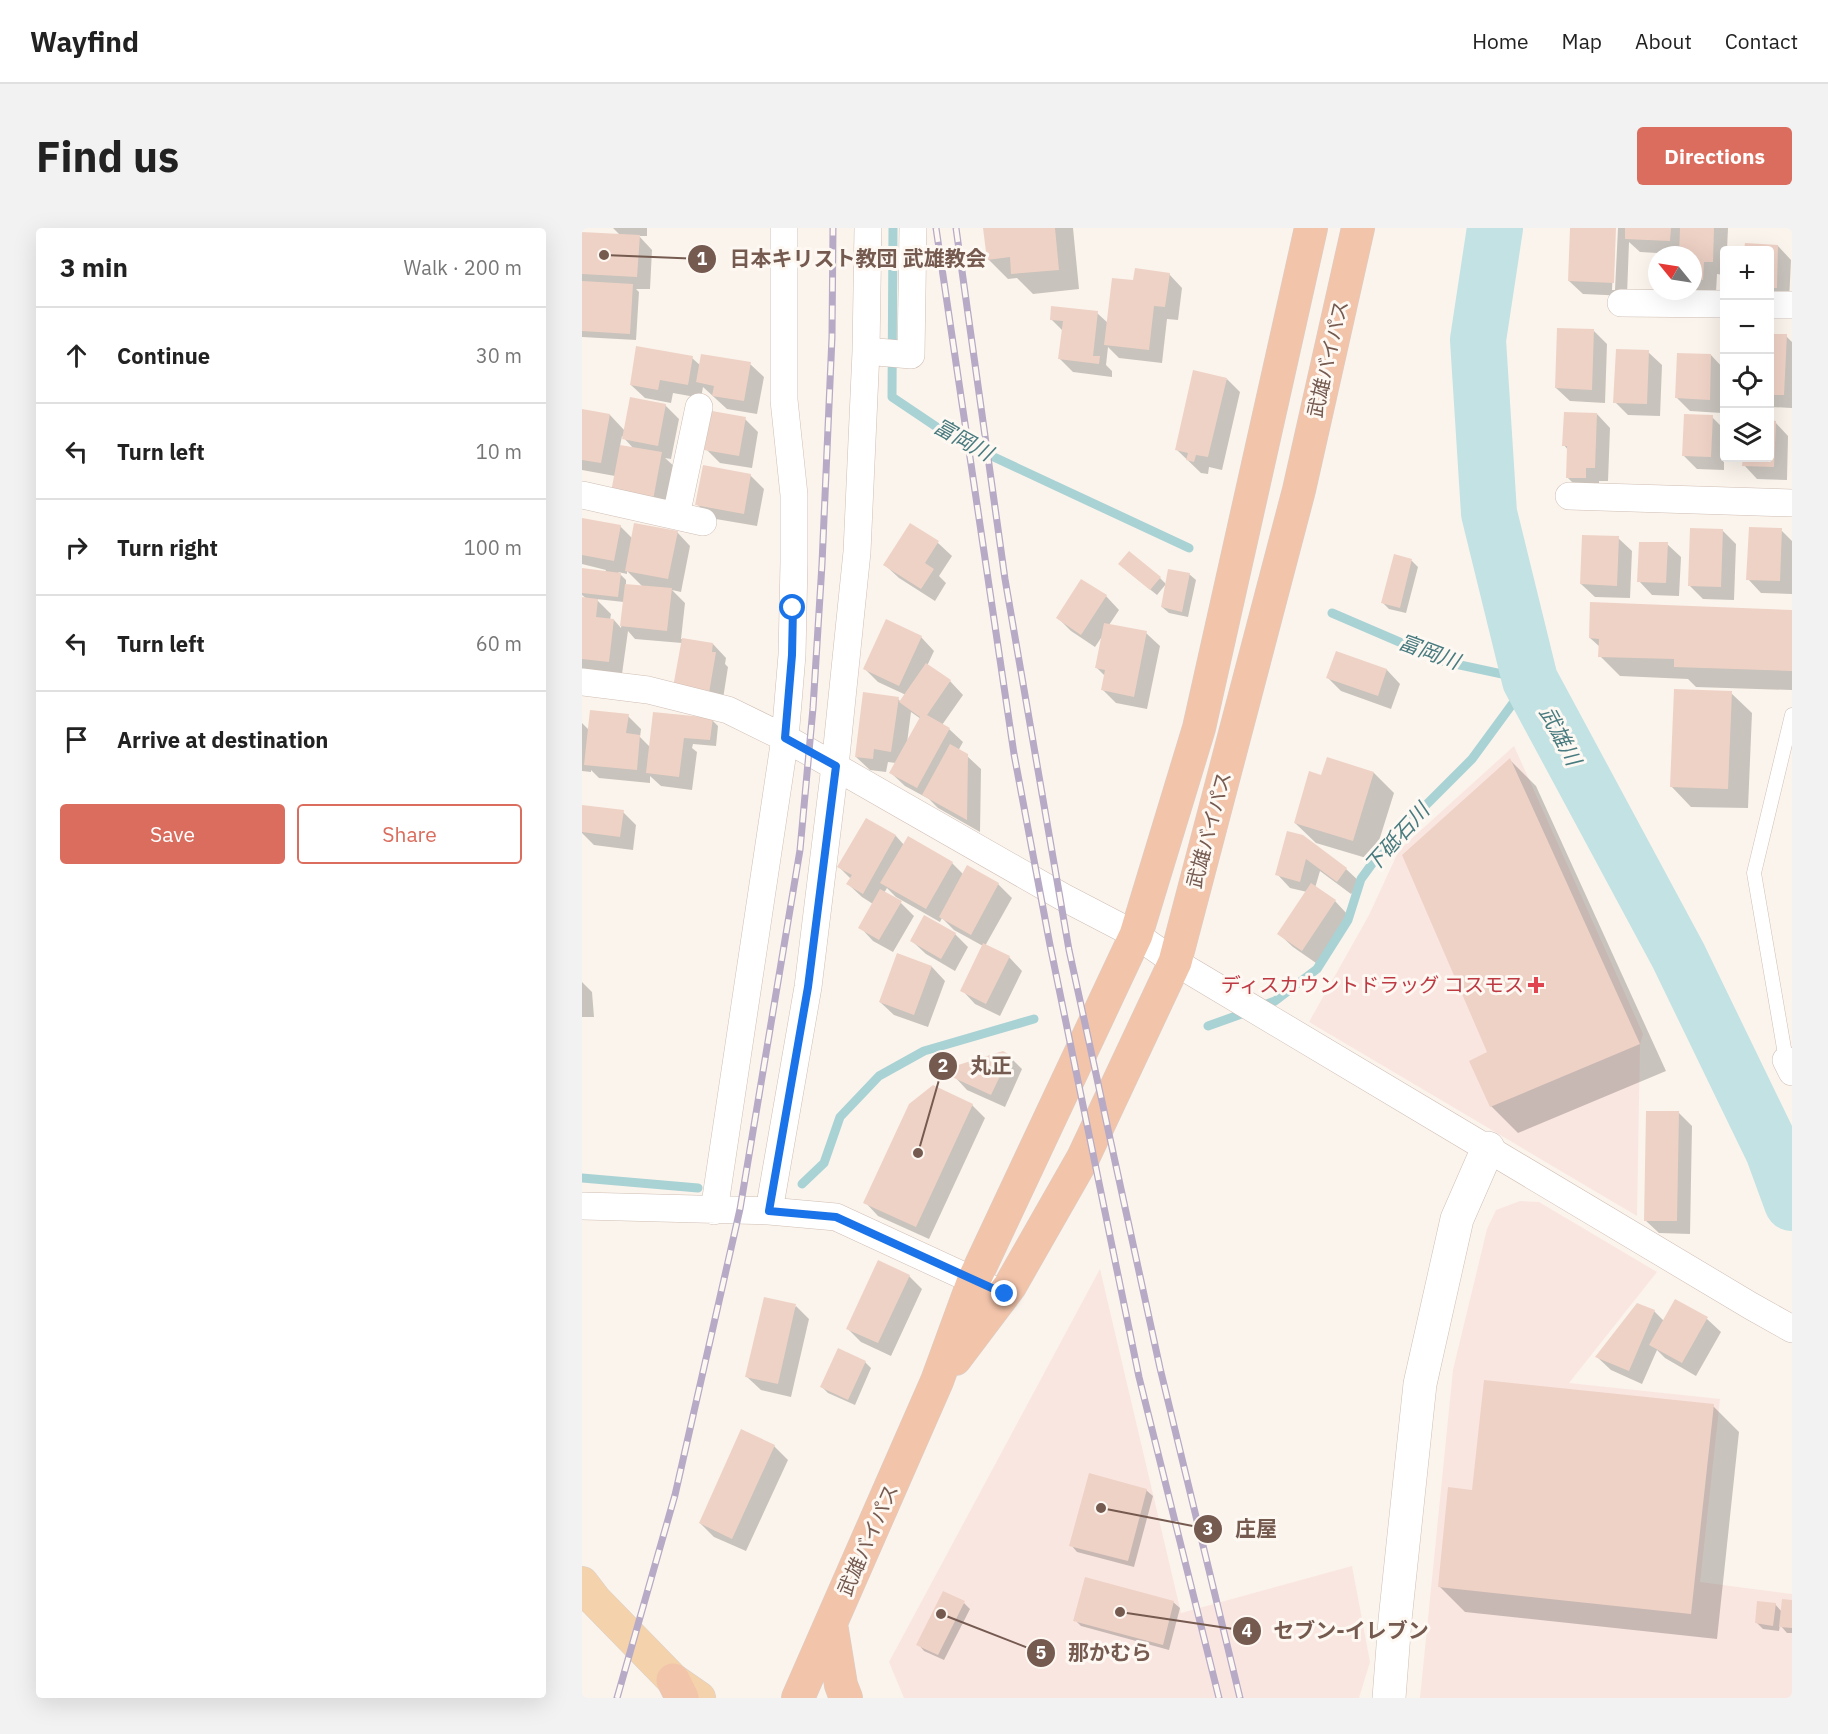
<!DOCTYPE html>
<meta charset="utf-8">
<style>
:root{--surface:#fff;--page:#f2f2f2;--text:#222;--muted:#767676;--line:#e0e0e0;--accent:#da6d5d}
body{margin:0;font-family:"IBM Plex Sans","Noto Sans JP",sans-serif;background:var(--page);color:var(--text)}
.controls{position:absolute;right:18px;top:18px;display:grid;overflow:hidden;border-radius:6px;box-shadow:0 6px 24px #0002}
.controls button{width:54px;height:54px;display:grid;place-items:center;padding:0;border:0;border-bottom:2px solid var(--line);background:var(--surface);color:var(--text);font:30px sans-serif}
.compass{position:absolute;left:1066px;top:18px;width:54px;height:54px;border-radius:50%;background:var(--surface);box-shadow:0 6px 24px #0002;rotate:300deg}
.stop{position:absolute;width:18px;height:18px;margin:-14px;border:4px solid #1a73e8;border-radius:50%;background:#fff}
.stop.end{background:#1a73e8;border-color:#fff;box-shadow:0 2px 6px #0008}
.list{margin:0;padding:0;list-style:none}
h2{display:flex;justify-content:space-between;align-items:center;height:78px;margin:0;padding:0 24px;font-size:26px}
h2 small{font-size:20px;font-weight:400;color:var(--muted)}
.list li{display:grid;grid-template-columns:39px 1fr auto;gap:18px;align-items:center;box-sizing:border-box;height:96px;padding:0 24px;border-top:2px solid var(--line)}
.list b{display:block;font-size:22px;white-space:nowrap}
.list em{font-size:20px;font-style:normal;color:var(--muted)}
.actions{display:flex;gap:12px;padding:18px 24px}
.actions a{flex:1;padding:14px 0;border:2px solid var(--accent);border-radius:6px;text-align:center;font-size:21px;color:var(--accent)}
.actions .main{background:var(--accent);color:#fff}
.icon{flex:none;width:33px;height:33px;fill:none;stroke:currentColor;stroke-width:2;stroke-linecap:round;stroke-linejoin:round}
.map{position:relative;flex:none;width:1210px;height:1470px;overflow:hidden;border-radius:6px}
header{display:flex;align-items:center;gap:36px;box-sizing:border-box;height:84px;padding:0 30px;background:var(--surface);border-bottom:2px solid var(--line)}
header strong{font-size:28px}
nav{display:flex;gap:33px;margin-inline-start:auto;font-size:21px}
.intro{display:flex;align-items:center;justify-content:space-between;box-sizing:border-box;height:144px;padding:0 36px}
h1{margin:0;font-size:42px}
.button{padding:15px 27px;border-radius:6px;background:var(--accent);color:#fff;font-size:21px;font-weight:700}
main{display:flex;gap:36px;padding:0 36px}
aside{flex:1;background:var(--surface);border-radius:6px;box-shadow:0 6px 24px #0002}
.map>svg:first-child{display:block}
.commercial{fill:#fae6e1}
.shadow{fill:#0003;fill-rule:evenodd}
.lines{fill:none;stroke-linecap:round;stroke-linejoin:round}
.stream{stroke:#a9d2d5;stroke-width:9}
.river{stroke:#c2e2e4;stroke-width:56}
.building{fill:#efd2c6}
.service-casing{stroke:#cfbeb4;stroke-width:15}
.minor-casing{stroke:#cfbeb4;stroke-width:28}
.tertiary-casing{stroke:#cfbeb4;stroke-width:34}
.primary-casing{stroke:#d8d1ce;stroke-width:34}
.trunk-casing{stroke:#d8d1ce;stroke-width:34}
.service{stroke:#fff;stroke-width:14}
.minor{stroke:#fff;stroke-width:27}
.tertiary{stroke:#fff;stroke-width:33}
.primary{stroke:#f4d2ab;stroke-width:33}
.trunk{stroke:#f2c4aa;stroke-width:33}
.rail-casing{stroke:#b6aac6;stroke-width:7}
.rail{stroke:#fef8f3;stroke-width:4.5;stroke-dasharray:14;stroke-linecap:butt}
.route{stroke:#1a73e8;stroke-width:8}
.health-dot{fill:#e0444e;stroke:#fef8f3;stroke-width:2}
.labels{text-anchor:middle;stroke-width:6;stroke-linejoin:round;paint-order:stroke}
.street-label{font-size:20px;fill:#755a50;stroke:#fef8f3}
.health-label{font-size:20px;fill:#be3a42;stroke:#fef8f3;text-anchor:end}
.water-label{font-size:21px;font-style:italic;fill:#487b7f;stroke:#fef8f3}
.leader{fill:none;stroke:#755a50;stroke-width:2}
.callout-dot{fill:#755a50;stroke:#fef8f3;stroke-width:2}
.mark-label{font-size:18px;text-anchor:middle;font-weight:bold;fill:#fff}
.callout-label{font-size:21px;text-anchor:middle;font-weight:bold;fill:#755a50;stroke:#fef8f3;stroke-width:6;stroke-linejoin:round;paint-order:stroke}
</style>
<header>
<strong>Wayfind</strong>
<nav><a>Home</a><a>Map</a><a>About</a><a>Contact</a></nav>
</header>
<div class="intro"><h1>Find us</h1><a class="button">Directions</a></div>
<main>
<aside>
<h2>3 min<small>Walk · 200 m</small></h2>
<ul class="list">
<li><svg class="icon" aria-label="ahead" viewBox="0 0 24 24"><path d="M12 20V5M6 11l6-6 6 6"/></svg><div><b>Continue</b></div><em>30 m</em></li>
<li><svg class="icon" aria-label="left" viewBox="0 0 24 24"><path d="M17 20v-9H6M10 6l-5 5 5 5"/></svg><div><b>Turn left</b></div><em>10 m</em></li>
<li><svg class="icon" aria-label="right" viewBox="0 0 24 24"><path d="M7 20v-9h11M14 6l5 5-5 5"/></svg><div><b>Turn right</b></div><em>100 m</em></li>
<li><svg class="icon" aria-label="left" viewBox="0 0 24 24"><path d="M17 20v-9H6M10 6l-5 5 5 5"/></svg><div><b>Turn left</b></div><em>60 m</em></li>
<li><svg class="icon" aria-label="arrive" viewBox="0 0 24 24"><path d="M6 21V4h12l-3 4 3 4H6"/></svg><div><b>Arrive at destination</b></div></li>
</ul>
<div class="actions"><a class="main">Save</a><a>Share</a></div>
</aside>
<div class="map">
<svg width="1210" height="1470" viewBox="0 0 1210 1470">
<rect width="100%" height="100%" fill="#fbf4ec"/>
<path class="commercial" d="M932,518L1061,806L1058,816L1055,988L727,794L787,687L817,622Z
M938,973L957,974L1075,1044L987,1155L1138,1171L1118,1354L1210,1366V1470H838L871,1142L905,1001L914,982Z
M518,1041L599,1385L770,1338L788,1434L777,1470H322L307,1434Z"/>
<path class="shadow" d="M31,0H65V8H57L70,22L68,61H54L57,64L54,112L0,109V5L38,7Z
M403,0H491L497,61L451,66L435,50L426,51L406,31Z
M990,0H1033L1030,62H1033L1036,0H1146L1145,22H1142V47L1135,46L1134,64L1111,63V27L1058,24L1047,14L1045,68L1001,66L987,53Z
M1164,17L1196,18L1209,32L1207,73L1188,72V22H1164Z
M587,46L600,60L596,92L585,91L580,135L537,130L526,119L524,137L530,143V149L491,144L478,131L481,103L469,91L515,85L526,95L553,54Z
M1012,103L1025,116L1023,175L988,173L974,160Z
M1188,107L1204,108L1210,114V180L1188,179Z
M1066,124L1080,137L1078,188L1046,187L1033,174Z
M1129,127L1142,141L1140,185L1108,183L1095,170Z
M110,130L119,138L168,136L182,149L175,186L145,181L121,159L119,170L91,165L89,175L63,170L49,157Z
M645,151L658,164L640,242L627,239L626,246L619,245L594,221Z
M83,177L97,191L89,231L83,230L93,239L84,284L33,248L0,242V182L28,187L43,203ZM40,208L52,221L38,218Z
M1015,186L1028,200L1026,253H1017V263H999L985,249L986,222L982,217Z
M1130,189L1142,201V242L1115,241L1102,228Z
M163,191L176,204L170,240L138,235L124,221Z
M1188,194H1193L1206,208L1205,252L1175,251L1162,237V230H1188Z
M168,247L182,261L175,298L128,290L115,276Z
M0,291L38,298L51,311L95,304L108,318L99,364L90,362L103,375L99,411L131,416L144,430L143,436L146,439L140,477L107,472L100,415L53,411L46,403L40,446L0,442V371H5L0,367V342L23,344L24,342L0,336ZM45,343L61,359L44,357V352L36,344L45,346ZM14,371L42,374L39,400L32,392H28L29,386Z
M328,297L356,315L370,328L357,348L364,355L353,373L317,350L303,337Z
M1140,302L1154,316L1152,372L1121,371L1108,358Z
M1199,302L1210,313V366L1179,365L1166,351Z
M1036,310L1050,323L1048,370L1013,369L999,356Z
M1085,316L1099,329L1097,368L1070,367L1057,353Z
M813,328L830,333L836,339L824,385L807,381L801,375Z
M544,342L578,350L584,356L575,367Z
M607,346L614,352L606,389L587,385L580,379Z
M524,368L537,382L527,397L564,405L578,418L565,481L534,475L520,461L523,448L514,439L521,407L513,419L489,403L476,390Z
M1010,376L1210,383V462L1114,459L1106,451L1038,448L1018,428V419L1008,410Z
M339,409L352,423L345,438L368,453L381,467L360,497L367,501L381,514L376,523L385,528L399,541L398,604L356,580L347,571L323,558L309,545L314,535L306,534L304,544L288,542L274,529L316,471L319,474L324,467L296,454L283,441ZM329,484L339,491L325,515Z
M755,425L805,442L818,456L809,481L759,463L746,450Z
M1149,465L1170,485L1166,580L1109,579L1089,558Z
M46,488L59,501L58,509L68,519L130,492L136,498L134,518L111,516L110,520L115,524L110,562L79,558L68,548V555L17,550L9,542V544L0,543V495L7,502Z
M928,532L954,558L1084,843L936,905L909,878L907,825Z
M792,545L812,565L791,632L734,615L713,595L740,549Z
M41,584L54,597L51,622L12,617L0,605V589Z
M285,592L314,608L322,617L370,635L382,647L416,656L430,670L403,718L427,729L440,743L418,788L393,776L380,762L401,718L372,702L360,690L358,694L314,669L305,660L302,665L318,674L332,688L311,724L291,713L278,699L291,676L280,669L266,656L269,651L257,639Z
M706,604L764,641L778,654L769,666L738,643L733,660L753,673L766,687L734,735L711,719L697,706L725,664L708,660L695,646Z
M373,706L386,719L373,743L344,726L330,713Z
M316,726L350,739L363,753L346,799L312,787L298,774Z
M0,754L10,764L12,789H0Z
M427,828L440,841L423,879L385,862L372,848Z
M390,877L403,890L347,1011L296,988L283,974Z
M1096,884L1110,898L1108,1006L1077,1005L1063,992Z
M327,1048L340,1061L309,1128L279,1114L266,1101Z
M1094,1073L1125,1091L1139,1104L1114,1148L1083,1130L1075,1122L1060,1156L1029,1142L1015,1129L1055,1076L1072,1083L1082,1093Z
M214,1078L227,1091L209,1169L179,1162L165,1149Z
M283,1134L289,1140L273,1177L246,1165L240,1159Z
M1131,1178L1157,1204L1135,1411L883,1384L857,1358L892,1264Z
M192,1218L206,1232L164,1323L132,1309L118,1295Z
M564,1262L571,1268L552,1339L495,1324L489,1317Z
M1202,1372L1210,1373V1405H1205L1198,1397L1197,1403L1181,1401L1175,1395L1193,1376L1200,1384Z
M591,1374L598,1380L587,1422L499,1398L493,1392Z
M382,1375L388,1381L362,1432L342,1423L336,1416Z"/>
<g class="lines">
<path class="stream" d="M311,0L310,169L371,210L607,320
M677,779L693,773L735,741L766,692L779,651L803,618L890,531L948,452L864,434L750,385
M626,798L665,784
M0,950L116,960
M220,956L242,935L258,889L297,848L342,823L452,791"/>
<path class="river" d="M913,0L896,112L907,285L948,452L1096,727L1191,923L1210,975"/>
</g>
<path class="building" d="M401,0H473L477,42L429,46L428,29L405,32Z
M988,0H1034L1032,55L986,53Z
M1043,0H1089L1088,13L1043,11Z
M1098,0H1132L1131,34H1122L1121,52L1111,51V27H1097Z
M0,4L58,7L55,49L0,46Z
M1163,15L1196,17L1195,60H1188V22H1162Z
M553,40L588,45L583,79L572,78L567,122L522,117L530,50L551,52Z
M0,53L51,56L48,106L0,103Z
M469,78L516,83L511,128H518L517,136L476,131L481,93L468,92Z
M975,100L1012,101L1010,162L973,160Z
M1188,106H1205L1202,167H1188Z
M54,118L111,128L106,157L78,152L76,162L48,157Z
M1034,121L1067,122L1065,176L1031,175Z
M1095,125L1129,126L1128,172L1093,170Z
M119,126L169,134L162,173L130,168L132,158L114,154Z
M611,142L645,150L626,229L614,227L612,234L604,232L606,225L593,222Z
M48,169L84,176L76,218L40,211Z
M0,181L28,186L19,235L0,232Z
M130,183L164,189L157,228L122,222Z
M982,184L1015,185L1013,240H1004V250H984L985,218H980Z
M1102,186L1131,187L1129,229L1100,228Z
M1188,192L1194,193L1192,239L1160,238L1161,230H1188Z
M38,217L80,224L71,272L29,264Z
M121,237L169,246L162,286L113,277Z
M0,290L39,297L32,333L0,327Z
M52,295L96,303L86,351L43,343Z
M328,295L357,313L343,335L352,341L339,361L301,337Z
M1167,299L1200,300L1198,353L1164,352Z
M1108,300L1141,301L1139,359L1106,358Z
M1000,307L1037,308L1035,358L998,356Z
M1057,314H1086L1084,355L1055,354Z
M547,323L579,349L568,362L536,336Z
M812,326L830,331L818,380L799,375Z
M0,340L39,345L36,369L0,365Z
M586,341L608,345L600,384L579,379Z
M499,351L525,367L499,407L474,390Z
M43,356L90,360L85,403L38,398Z
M0,369L16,371L14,389L32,391L27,434L0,431Z
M1008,374L1210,382V443L1092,439V431L1016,429L1017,411L1007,410Z
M304,391L340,408L317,458L281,441Z
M522,395L565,403L552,469L519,462L523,442L513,440Z
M100,410L131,415L130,424H134L127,465L91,459Z
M754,423L805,441L796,468L744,450Z
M344,435L369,452L345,487L368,500L335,560L307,545L338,489L317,474Z
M1092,461L1150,463L1146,561L1088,559Z
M281,464L317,469L309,524L292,521L291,531L273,529Z
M8,482L47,486L44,505L58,507L55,542L2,537Z
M71,484L131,490L128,512L102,510L97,549L64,545Z
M368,516L386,526L385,592L340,567Z
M745,529L792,544L771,613L712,595L727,543L739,547Z
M928,530L1058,816L908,879L887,833L905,824L820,627Z
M0,577L42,582L38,609L0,604Z
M284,590L314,607L281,666L264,656L270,647L255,639Z
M705,603L721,607L765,640L755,654L724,631L718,654L693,647Z
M326,608L371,634L344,681L298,655Z
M385,637L417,655L389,707L357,689Z
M729,655L754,672L720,723L695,706Z
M298,661L320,673L297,712L276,700Z
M342,687L374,705L359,731L328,713Z
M401,715L428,728L404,776L378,763Z
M315,725L350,738L332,787L297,774Z
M421,823L428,827L409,867L370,849L376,837Z
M351,857L391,876L334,999L281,975L327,876Z
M1064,883H1097L1095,993H1062Z
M296,1032L328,1047L296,1115L264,1101Z
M182,1069L214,1076L196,1156L163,1149Z
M1093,1071L1126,1089L1100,1135L1067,1117Z
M1055,1075L1073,1082L1047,1143L1013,1129Z
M256,1120L284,1133L266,1172L238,1159Z
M902,1152L1132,1176L1109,1386L856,1359L866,1259L890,1262Z
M159,1201L193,1217L150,1311L117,1295Z
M507,1245L565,1261L546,1333L487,1318Z
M503,1349L592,1373L581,1417L491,1393Z
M361,1363L383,1373L356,1427L334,1417Z
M1200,1371L1210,1372V1400L1197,1399Z
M1175,1373L1194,1375L1191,1398L1173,1395Z"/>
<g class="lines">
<defs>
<path id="service" d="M1204,832L1172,645L1210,487"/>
<path id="minor" d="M286,0L284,123L275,324L253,538L226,759L187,983L254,989L410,1061
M1039,75L1142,76
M1188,77H1210
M284,123L329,127L331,0
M0,267L121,294
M987,268L1210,275
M94,288L117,179
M0,454L66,462L146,482L203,510L481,669L554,707L593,734L1169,1078L1210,1101
M1204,832L1210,844
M0,978L187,983
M132,983L203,510L210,427L212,334V267L202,172V0"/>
<path id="tertiary" d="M807,1470L813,1392L838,1156L875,991L906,920"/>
<path id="primary" d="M0,1355L13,1372L91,1452L117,1470"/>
<path id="trunk" d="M373,1131L428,1058L501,930L593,734L717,262L776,0
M249,1396L259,1457L264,1470
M91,1452L100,1470
M216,1470L355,1153L392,1052L554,707L617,500L729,0"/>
</defs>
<use href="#service" class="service-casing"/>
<use href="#minor" class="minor-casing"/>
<use href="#tertiary" class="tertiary-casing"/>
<use href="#primary" class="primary-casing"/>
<use href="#trunk" class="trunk-casing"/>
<use href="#service" class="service"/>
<use href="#minor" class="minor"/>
<use href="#tertiary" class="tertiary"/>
<use href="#primary" class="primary"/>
<use href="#trunk" class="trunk"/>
<defs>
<path id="rail" d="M354,0L432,526L468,717L557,1149L637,1470
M374,0L423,351L487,722L578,1140L658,1470
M35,1470L93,1267L158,981L218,622L231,480L240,336L250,109L251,0"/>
</defs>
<use href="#rail" class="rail-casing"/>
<use href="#rail" class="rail"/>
</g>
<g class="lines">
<path class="route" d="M211,380L210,427L203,510L254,538L226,759L187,983L254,989L423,1066"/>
</g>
<path class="health-dot" d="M951 748h6v6h6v6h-6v6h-6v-6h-6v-6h6z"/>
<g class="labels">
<g class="street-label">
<text transform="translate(746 131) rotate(-77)" y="7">武雄バイパス</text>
<text transform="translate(627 602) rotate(-75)" y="7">武雄バイパス</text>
<text transform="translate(286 1312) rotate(-66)" y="7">武雄バイパス</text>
</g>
<g class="health-label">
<text x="942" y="764">ディスカウントドラッグ コスモス</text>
</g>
<g class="water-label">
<text transform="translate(381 212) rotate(29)" y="7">富岡川</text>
<text transform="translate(847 424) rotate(20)" y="7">富岡川</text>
<text transform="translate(978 508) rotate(62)" y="7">武雄川</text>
<text transform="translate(815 610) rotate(-48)" y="7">下砥石川</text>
</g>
</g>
<path class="leader" d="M22 27L120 31M336 925L361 838M519 1280L626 1301M538 1384L665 1403M359 1386L459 1425"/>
<g class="callout-dot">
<circle cx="22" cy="27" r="6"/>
<circle cx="336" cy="925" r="6"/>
<circle cx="519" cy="1280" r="6"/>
<circle cx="538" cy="1384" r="6"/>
<circle cx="359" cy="1386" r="6"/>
<circle cx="120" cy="31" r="15"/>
<circle cx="361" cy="838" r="15"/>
<circle cx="626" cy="1301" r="15"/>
<circle cx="665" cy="1403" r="15"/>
<circle cx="459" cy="1425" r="15"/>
</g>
<g class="mark-label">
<text x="120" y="37">1</text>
<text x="361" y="844">2</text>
<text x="626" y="1307">3</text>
<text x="665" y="1409">4</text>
<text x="459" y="1431">5</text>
</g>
<g class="callout-label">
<text x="276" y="38">日本キリスト教団 武雄教会</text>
<text x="409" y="845">丸正</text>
<text x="674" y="1308">庄屋</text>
<text x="769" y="1410">セブン-イレブン</text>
<text x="528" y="1432">那かむら</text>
</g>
</svg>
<div class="controls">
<button>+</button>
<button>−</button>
<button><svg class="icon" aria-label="locate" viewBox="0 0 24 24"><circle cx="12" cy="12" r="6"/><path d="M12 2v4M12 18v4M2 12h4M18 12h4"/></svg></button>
<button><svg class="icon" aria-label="layers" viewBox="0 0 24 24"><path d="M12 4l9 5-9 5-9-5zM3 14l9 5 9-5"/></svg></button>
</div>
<svg class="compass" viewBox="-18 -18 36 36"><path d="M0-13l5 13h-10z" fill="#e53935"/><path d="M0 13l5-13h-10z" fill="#767676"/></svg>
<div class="stop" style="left:211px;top:380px"></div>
<div class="stop end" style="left:423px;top:1066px"></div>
</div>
</main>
